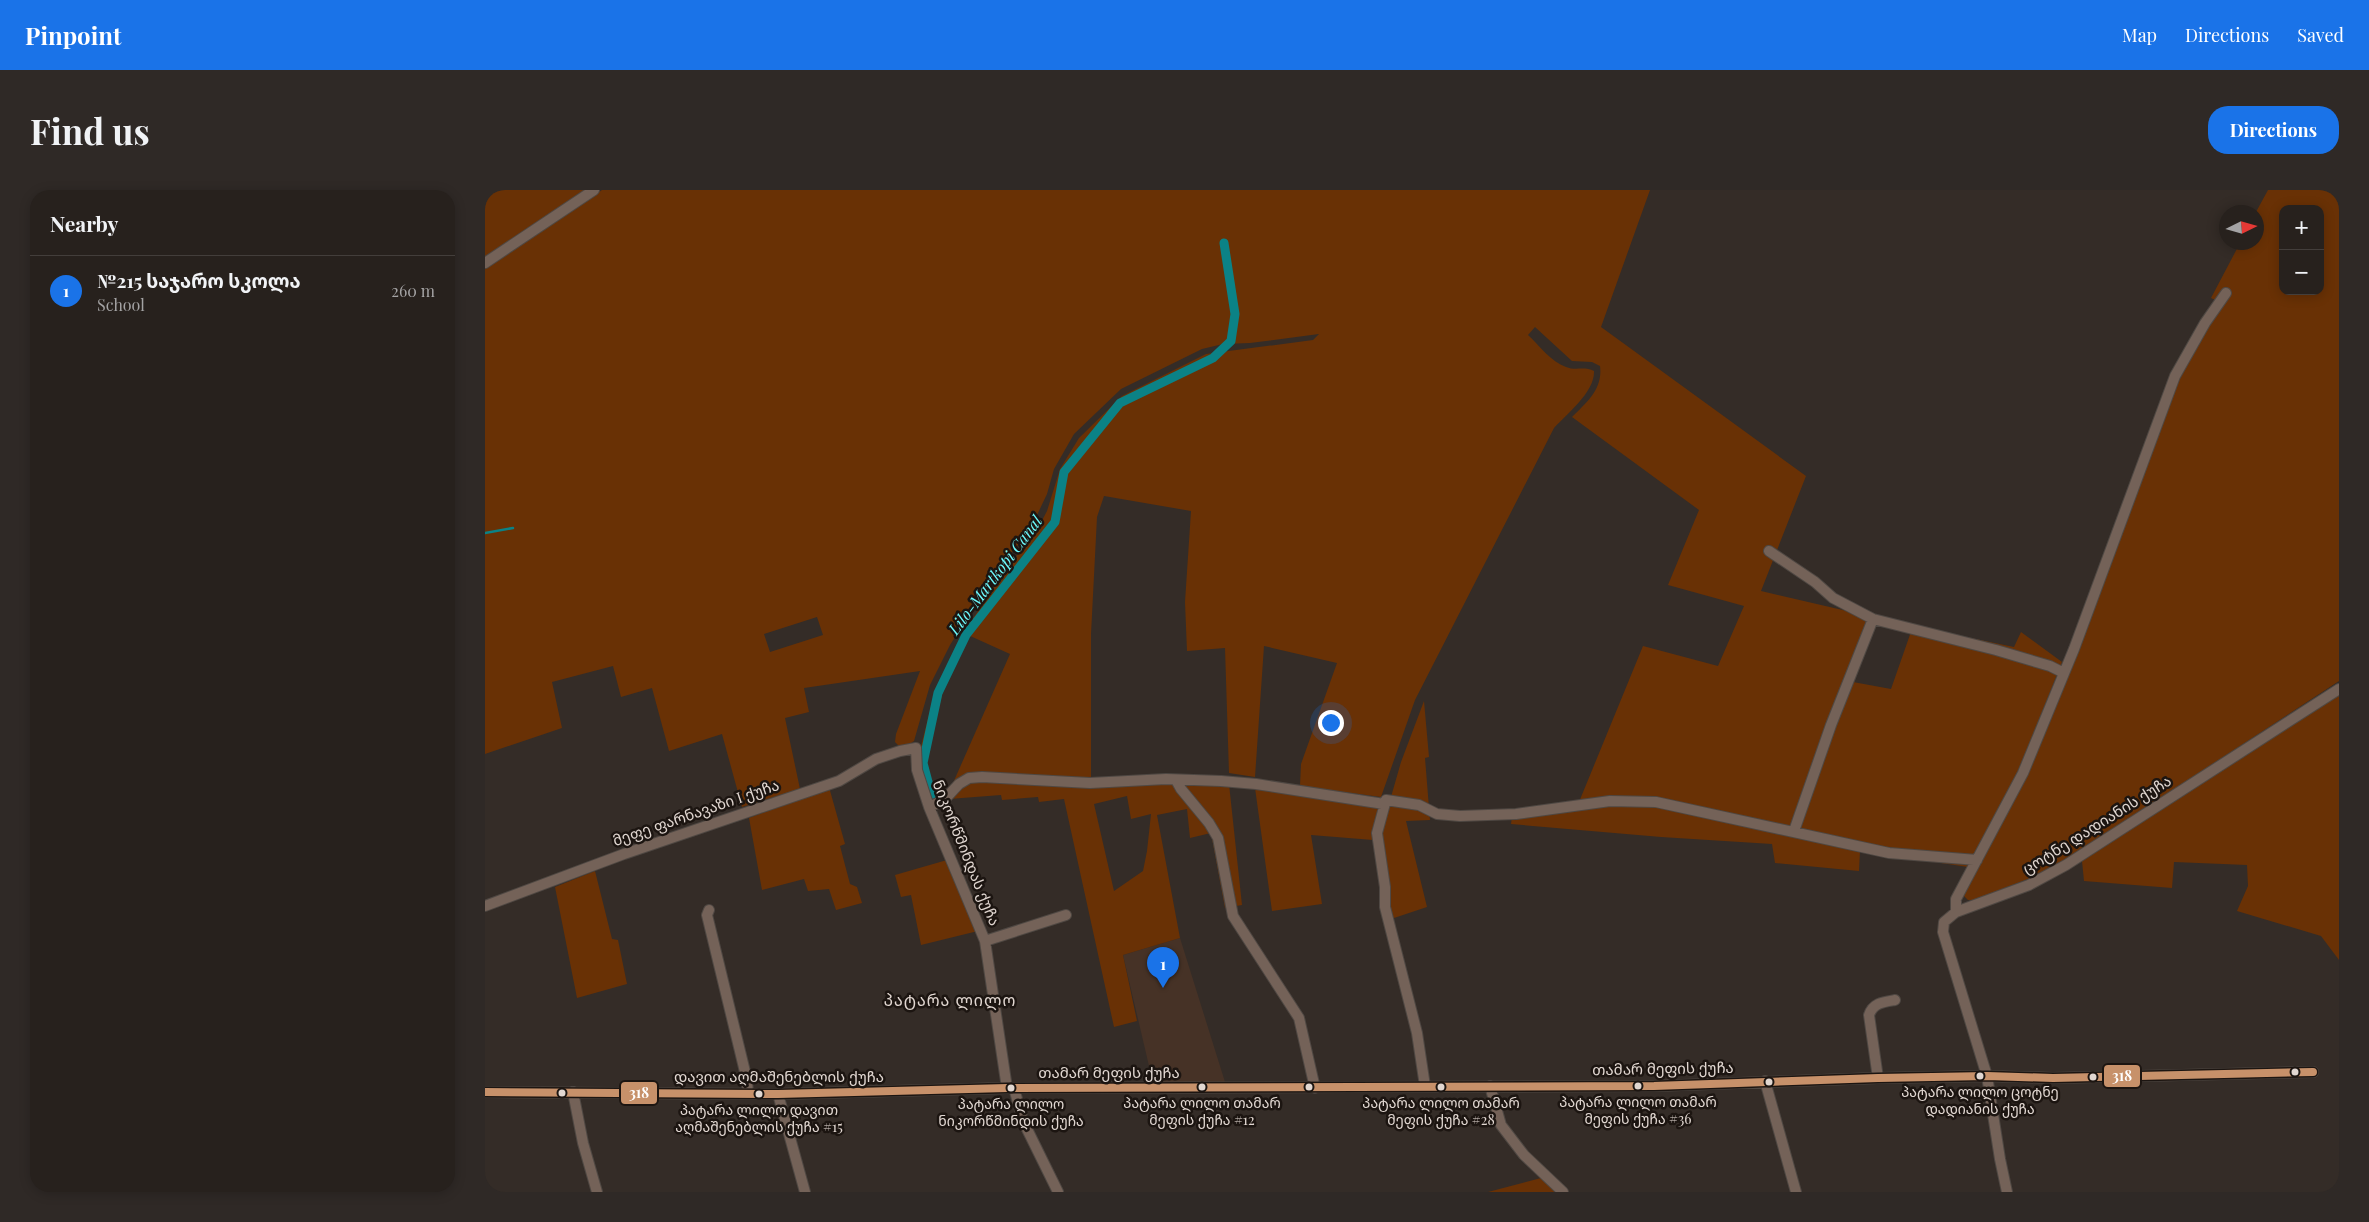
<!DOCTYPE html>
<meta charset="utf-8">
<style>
:root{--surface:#27211d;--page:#2f2926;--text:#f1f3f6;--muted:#a4a3a4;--line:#433e3b;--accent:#1a73e8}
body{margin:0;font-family:"Playfair Display","Noto Sans Georgian",serif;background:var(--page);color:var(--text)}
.controls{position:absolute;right:15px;top:15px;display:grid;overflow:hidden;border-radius:10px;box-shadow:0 2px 12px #0003}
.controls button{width:45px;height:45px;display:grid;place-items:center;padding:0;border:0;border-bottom:1px solid var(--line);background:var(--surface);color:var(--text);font:25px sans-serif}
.compass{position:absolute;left:1734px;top:15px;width:45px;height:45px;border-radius:50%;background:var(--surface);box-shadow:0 2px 12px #0003;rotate:85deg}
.you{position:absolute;left:845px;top:532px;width:18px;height:18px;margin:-12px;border:4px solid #fff;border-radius:50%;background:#1a73e8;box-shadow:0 0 0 8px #1a73e833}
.badge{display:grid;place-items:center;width:32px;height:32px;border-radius:50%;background:var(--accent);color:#fff;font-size:16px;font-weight:700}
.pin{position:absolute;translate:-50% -41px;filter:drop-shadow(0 1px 2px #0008)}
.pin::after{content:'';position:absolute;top:26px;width:18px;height:15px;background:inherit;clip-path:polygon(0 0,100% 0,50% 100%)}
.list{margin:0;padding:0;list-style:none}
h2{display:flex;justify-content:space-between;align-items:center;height:65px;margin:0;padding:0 20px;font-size:21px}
h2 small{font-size:16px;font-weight:400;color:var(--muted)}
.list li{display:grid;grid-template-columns:32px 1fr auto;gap:15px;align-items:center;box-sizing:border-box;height:70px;padding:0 20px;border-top:1px solid var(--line)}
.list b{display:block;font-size:19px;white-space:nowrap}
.list p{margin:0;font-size:16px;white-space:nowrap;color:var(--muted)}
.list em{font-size:16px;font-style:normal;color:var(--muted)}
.map{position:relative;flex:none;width:1854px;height:1002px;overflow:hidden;border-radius:20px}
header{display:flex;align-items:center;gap:30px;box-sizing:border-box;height:70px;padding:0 25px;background:var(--accent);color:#fff}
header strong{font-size:24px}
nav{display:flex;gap:28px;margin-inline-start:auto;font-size:18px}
.intro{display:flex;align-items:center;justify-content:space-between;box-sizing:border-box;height:120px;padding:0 30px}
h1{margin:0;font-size:35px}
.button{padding:12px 22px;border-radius:20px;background:var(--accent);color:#fff;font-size:18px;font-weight:700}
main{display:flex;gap:30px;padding:0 30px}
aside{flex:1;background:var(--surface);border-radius:20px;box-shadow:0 2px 12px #0003}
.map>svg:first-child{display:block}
.built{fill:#463226}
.green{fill:#693105;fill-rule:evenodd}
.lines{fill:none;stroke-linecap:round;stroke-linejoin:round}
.stream{stroke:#0b8286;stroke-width:2.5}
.canal{stroke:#0b8286;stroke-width:9}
.minor-casing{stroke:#4f4843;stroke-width:12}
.minor{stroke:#746258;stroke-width:10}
.bus-1-casing{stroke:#1c1511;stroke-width:11}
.bus-1{stroke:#c7916a;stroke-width:8}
.bus-dot{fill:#e1d7d1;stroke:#1c1511;stroke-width:2}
.labels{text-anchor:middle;stroke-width:5;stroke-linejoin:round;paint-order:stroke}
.bus-label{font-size:14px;fill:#e1d7d1;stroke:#1c1511}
.street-label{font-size:15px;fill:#e1d7d1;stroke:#1c1511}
.water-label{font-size:16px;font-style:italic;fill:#6dfafe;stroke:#1c1511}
.neighbourhood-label{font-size:16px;letter-spacing:1px;fill:#e1d7d1;stroke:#1c1511}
.line-badge{stroke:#1c1511;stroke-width:2}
.badge-label{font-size:14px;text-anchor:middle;font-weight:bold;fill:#fff}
</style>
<header>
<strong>Pinpoint</strong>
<nav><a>Map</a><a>Directions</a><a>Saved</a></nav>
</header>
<div class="intro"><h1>Find us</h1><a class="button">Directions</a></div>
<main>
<aside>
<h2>Nearby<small></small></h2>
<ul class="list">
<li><span class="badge">1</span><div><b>№215 საჯარო სკოლა</b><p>School</p></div><em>260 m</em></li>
</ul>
</aside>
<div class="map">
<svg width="1854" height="1002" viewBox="0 0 1854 1002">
<rect width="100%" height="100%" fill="#342c27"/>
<path class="built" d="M695,748L740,892L668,893L638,765Z"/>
<path class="green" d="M0,0H103L0,70Z
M117,0H1165L1116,137L1321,286L1276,401L1392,428L1368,492L1406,499L1428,436L1529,457L1536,442L1577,472L1534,580L1483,677L1375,661L1374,681L1290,673L1287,654L1176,647L1026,634L1028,619L1094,612L1158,456L1233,476L1259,416L1183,395L1214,320L1087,227C1102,212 1118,199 1115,176L1107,172L1087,171L1050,137L1043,145C1054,155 1066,172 1081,177C1090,181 1100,176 1109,181C1110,202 1082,224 1069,238L930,510L896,607L815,596L816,574L852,473L779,456L770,587L744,583L740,458L702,461L700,412L706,321L619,306L612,327L606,444V589L488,583L468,593L525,464L483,445L460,493L443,563L441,565C443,580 448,593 449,608L445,611L434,575L436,556L450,501L481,439L518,383L552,340L562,321L575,279L594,248L637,206L721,164L828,150L834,144L765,153L738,154L717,159L636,199L589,244L569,279L562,304L544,342L514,378L465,455L445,495L429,551L423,555L414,556L410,552L411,544L435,481L319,498L324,522L300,528L315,599L257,617L237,544L184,561L167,498L136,507L128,476L67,492L77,538L0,564V78ZM332,427L338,445L285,462L279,444Z
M1783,0H1854V491L1566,680L1489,710H1483L1478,705L1543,575L1695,188L1729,126L1739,114L1726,108L1755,53L1772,52L1771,22ZM1798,19H1835V101H1798Z
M1854,505V770L1836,746L1752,721L1763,696L1762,675L1689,672L1687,698L1599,691L1597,671Z
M939,511L944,567L940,568L945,630L921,631L942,717L906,729L896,642L916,572Z
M682,591L744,594L757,715L740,718L726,643L705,648L702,619L672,625L695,748L638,765L652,831L629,837L579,609L554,612L553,607L517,610L516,605L464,609L482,592ZM642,606L646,629L666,624L662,661L658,681L629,701L609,614Z
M344,597L360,654L355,656L365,694L372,697L377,713L351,720L344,699L323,701L319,689L277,700L264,628Z
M770,598L894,617L888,650L826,645L837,714L787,721Z
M462,670L493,741L436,755L426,705L416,707L410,685Z
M110,681L127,749L133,750L142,794L92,808L70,697Z
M1056,988L1070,1002H1003Z"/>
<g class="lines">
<path class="stream" d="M0,343L28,338"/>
<path class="canal" d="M447,607L438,573L453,503L481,445L570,332L579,282L635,213L728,168L746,151L750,124L739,53"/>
<defs>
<path id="minor" d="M0,73L109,0
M1284,361L1330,392L1348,408L1388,429L1511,460L1565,476L1579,483
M691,590L696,599L724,633L733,648L748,726L814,828L830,898
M444,617L459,610L474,594L484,588L497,587L605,593L681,589L736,591L771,594L899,614
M1309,641L1346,535L1388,429
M0,716L139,664L354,591L391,569L415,561L431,558L432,580L444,617L500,751L522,898
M224,720L222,725L262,890L263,904
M1471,722V709L1538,583L1589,459L1690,186L1720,133L1741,103
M500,751L581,725
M1393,888L1384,825C1388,813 1398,812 1410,810
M1280,891L1311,1002
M940,896L932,843L900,717V697L892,643L901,610L934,615L952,624L975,626L1031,624L1125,611L1171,612L1404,663L1492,670
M1005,896L1016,935L1039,965L1078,1002
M529,898L538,931L573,1002
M0,902L293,904L522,898L1169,896L1393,888L1502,886L1568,888L1828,882
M88,902L98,953L112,1002
M293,904L320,1002
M1522,1002L1515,969L1502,886L1458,742L1459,732L1471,722L1544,695L1581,675L1854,499"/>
</defs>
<use href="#minor" class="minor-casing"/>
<use href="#minor" class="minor"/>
<defs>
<path id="bus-1" d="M0,902L293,904L522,898L1169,896L1393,888L1502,886L1568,888L1828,882"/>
</defs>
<use href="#bus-1" class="bus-1-casing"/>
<use href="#bus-1" class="bus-1"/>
</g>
<g class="bus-dot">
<circle cx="1810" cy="882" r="4.5"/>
<circle cx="1495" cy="886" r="4.5"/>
<circle cx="1608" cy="887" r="4.5"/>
<circle cx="1284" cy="892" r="4.5"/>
<circle cx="1153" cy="896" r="4.5"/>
<circle cx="717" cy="897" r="4.5"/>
<circle cx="824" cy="897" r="4.5"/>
<circle cx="956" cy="897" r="4.5"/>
<circle cx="526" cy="898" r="4.5"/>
<circle cx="77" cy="903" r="4.5"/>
<circle cx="274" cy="904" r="4.5"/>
</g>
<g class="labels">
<g class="bus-label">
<text x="1495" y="907">პატარა ლილო ცოტნე<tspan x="1495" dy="17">დადიანის ქუჩა</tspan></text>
<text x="1153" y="917">პატარა ლილო თამარ<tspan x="1153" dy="17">მეფის ქუჩა #36</tspan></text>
<text x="717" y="918">პატარა ლილო თამარ<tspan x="717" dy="17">მეფის ქუჩა #12</tspan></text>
<text x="956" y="918">პატარა ლილო თამარ<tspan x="956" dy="17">მეფის ქუჩა #28</tspan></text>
<text x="526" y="919">პატარა ლილო<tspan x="526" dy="17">ნიკორწმინდის ქუჩა</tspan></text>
<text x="274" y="925">პატარა ლილო დავით<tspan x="274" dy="17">აღმაშენებლის ქუჩა #15</tspan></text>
</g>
<g class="street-label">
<text transform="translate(211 623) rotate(-19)" y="5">მეფე ფარნავაზი I ქუჩა</text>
<text transform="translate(1612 635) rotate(-32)" y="5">ცოტნე დადიანის ქუჩა</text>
<text transform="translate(481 663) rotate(68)" y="5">ნიკორწმინდას ქუჩა</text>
<text transform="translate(1178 879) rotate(-1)" y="5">თამარ მეფის ქუჩა</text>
<text x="624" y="888">თამარ მეფის ქუჩა</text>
<text x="294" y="892">დავით აღმაშენებლის ქუჩა</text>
</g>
<g class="water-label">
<text transform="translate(510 385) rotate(-53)" y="6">Lilo-Martkopi Canal</text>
</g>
<g class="neighbourhood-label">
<text x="465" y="816">პატარა ლილო</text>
</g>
</g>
<g class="line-badge">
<rect x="1618" y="874" width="38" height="24" rx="5" fill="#c7916a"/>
<rect x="135" y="891" width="38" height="24" rx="5" fill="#c7916a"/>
</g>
<g class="badge-label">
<text x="1637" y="891">318</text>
<text x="154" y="908">318</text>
</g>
</svg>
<div class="controls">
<button>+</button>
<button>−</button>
</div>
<svg class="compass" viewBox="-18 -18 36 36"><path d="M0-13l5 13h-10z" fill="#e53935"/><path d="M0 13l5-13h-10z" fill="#a4a3a4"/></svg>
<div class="you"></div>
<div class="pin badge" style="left:678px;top:798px">1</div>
</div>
</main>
